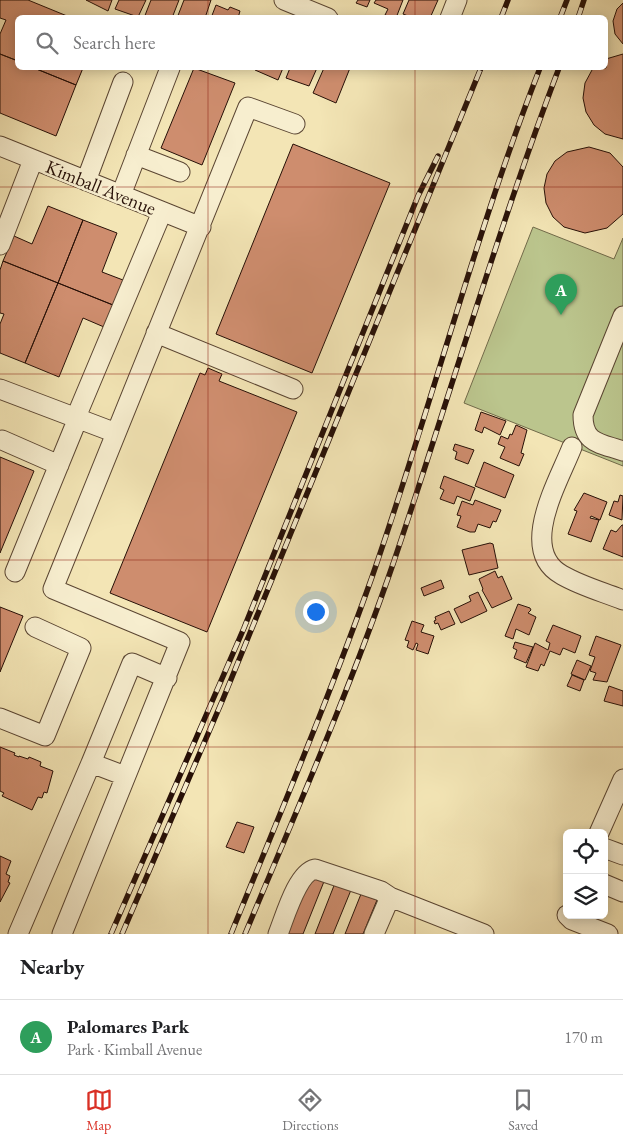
<!DOCTYPE html>
<meta charset="utf-8">
<style>
:root{--surface:#fff;--page:#f6f6f6;--text:#202124;--muted:#757577;--line:#e0e0e0;--accent:#d93025}
body{margin:0;font-family:"EB Garamond",serif;background:var(--page);color:var(--text)}
.controls{position:absolute;right:15px;bottom:15px;display:grid;overflow:hidden;border-radius:8px;box-shadow:0 2px 12px #0003}
.controls button{width:45px;height:45px;display:grid;place-items:center;padding:0;border:0;border-bottom:1px solid var(--line);background:var(--surface);color:var(--text);font:25px sans-serif}
.you{position:absolute;left:315px;top:611px;width:18px;height:18px;margin:-12px;border:4px solid #fff;border-radius:50%;background:#1a73e8;box-shadow:0 0 0 8px #1a73e833}
.badge{display:grid;place-items:center;width:32px;height:32px;border-radius:50%;background:var(--accent);color:#fff;font-size:16px;font-weight:700}
.pin{position:absolute;translate:-50% -41px;filter:drop-shadow(0 1px 2px #0008)}
.pin::after{content:'';position:absolute;top:26px;width:18px;height:15px;background:inherit;clip-path:polygon(0 0,100% 0,50% 100%)}
.list{margin:0;padding:0;list-style:none}
h2{display:flex;justify-content:space-between;align-items:center;height:65px;margin:0;padding:0 20px;font-size:21px}
h2 small{font-size:16px;font-weight:400;color:var(--muted)}
.list li{display:grid;grid-template-columns:32px 1fr auto;gap:15px;align-items:center;box-sizing:border-box;height:75px;padding:0 20px;border-top:1px solid var(--line)}
.list b{display:block;font-size:19px;white-space:nowrap}
.list p{margin:0;font-size:16px;white-space:nowrap;color:var(--muted)}
.list em{font-size:16px;font-style:normal;color:var(--muted)}
.icon{flex:none;width:28px;height:28px;fill:none;stroke:currentColor;stroke-width:2;stroke-linecap:round;stroke-linejoin:round}
.map{position:relative;flex:none;width:623px;height:934px;overflow:hidden}
.search{position:absolute;background:var(--surface);box-shadow:0 2px 12px #0003;left:15px;right:15px;top:15px;height:55px;display:flex;align-items:center;gap:12px;box-sizing:border-box;padding:0 18px;border-radius:8px;color:var(--muted);font-size:19px}
.sheet{height:140px;background:var(--surface)}
nav{display:flex;justify-content:space-around;align-items:center;box-sizing:border-box;height:70px;border-top:1px solid var(--line);background:var(--surface);font-size:14px;color:var(--muted)}
nav a{display:grid;justify-items:center;gap:2px}
nav .on{color:var(--accent)}
.map>svg:first-child{display:block}
.green{fill:#bbc58d;stroke:#716a4a}
.building{fill:#ce8d6e;stroke:#271007}
.lines{fill:none;stroke-linecap:round;stroke-linejoin:round}
.minor-casing{stroke:#5a4532;stroke-width:21}
.minor{stroke:#f7eecf;stroke-width:19}
.rail-casing{stroke:#271007;stroke-width:5.5}
.rail{stroke:#f7eecf;stroke-width:4;stroke-dasharray:11;stroke-linecap:butt}
.grid{fill:none;stroke:#8f2418;stroke-width:1;stroke-opacity:0.55}
.labels{text-anchor:middle;stroke-width:5;stroke-linejoin:round;paint-order:stroke}
.street-label{font-size:19px;fill:#271007;stroke:#f7eecf}
</style>
<div class="map">
<svg width="623" height="934" viewBox="0 0 623 934">
<rect width="100%" height="100%" fill="#f3e5b5"/>
<filter id="stains"><feTurbulence type="fractalNoise" baseFrequency=".004" numOctaves="4"/><feColorMatrix values="0 0 0 0 .2 0 0 0 0 .09 0 0 0 0 .02 0 0 0 .5 -.17"/></filter>
<radialGradient id="worn" r=".72"><stop offset=".6" stop-color="#630" stop-opacity="0"/><stop offset="1" stop-color="#630" stop-opacity=".3"/></radialGradient>
<path class="green" d="M533,227L614,259L623,238V466L464,403Z"/>
<path class="building" d="M0,0H28L72,18H18V61L0,54V34L6,20L0,18Z
M86,0H112L108,11Z
M119,0H146L138,17L115,9Z
M151,0H179L172,18H144Z
M184,0H211L205,18H177Z
M358,0H370L367,7L356,3Z
M376,0H403L396,18L385,15L388,9L374,3Z
M409,0H438L430,18H413L403,14Z
M623,3V44L615,34L613,21L617,9Z
M216,5L228,10L230,7L240,11L238,18H211Z
M0,54L18,61V68H34L76,85L56,136L0,113Z
M623,54V139L605,134L594,125L586,112L583,98L585,83L592,70L594,68H606V59Z
M34,68H83L76,85Z
M194,68L235,83L202,165L161,148Z
M257,68H283L278,80L255,70Z
M290,68H317L309,86L286,78Z
M324,68H350L336,103L313,93Z
M293,144L390,183L312,373L216,334Z
M589,147L610,153L623,167V214L607,228L585,233L564,227L553,217L546,203L544,188L547,174L555,161L567,152Z
M48,206L83,220L58,283L3,261L14,236L32,244Z
M83,220L117,233L102,272L123,280L113,305L58,283Z
M3,261L58,283L25,363L0,353V324L4,314L0,313V270Z
M58,283L113,305L104,327L83,318L59,377L25,363Z
M208,368L222,374L219,381L297,412L207,632L110,593L200,373L205,375Z
M481,412L506,421L500,435L484,427L482,433L475,430Z
M516,425L527,430L521,453L524,454L519,466L500,458L505,447L498,444L501,436L508,439L510,434L512,435Z
M455,444L474,450L468,464L455,459L457,452L453,450Z
M0,457L34,471L0,553Z
M484,462L514,475L505,498L475,486Z
M444,476L475,488L470,501L457,496L454,504L440,499L444,490L440,488Z
M584,493L607,502L600,520L591,516L590,518L599,520L591,542L568,534L577,511L574,510Z
M620,495L623,496L622,520L609,515L614,501L618,502Z
M475,500L501,510L496,522L493,521L490,528L478,524L475,532H470L457,527L461,516L457,515L462,501L473,505Z
M622,525H623V557L603,549L611,530L616,532Z
M490,543L493,544L498,568L469,575L462,550Z
M495,571L498,578L502,576L512,599L492,608L482,590L483,589L479,579Z
M441,580L444,588L424,596L421,588Z
M478,592L487,611L461,623L454,609L471,601L469,596Z
M518,604L530,608L531,610L528,613L536,617L529,635L516,629L513,639L505,636Z
M0,607L23,616L0,672Z
M449,611L455,624L441,630L438,623L435,624L434,621L436,620L435,617Z
M412,621L424,625L421,632L434,636L428,654L416,650L418,644L416,643L413,650L407,647L409,641L405,640Z
M553,625L581,636L575,653L563,648L560,655L550,651L544,666L541,664L538,671L526,667L535,643L548,650L550,643L546,641Z
M596,636L621,645L607,682L593,680L596,673L590,671L595,657L589,655Z
M515,642L533,647L526,663L514,658L517,650L513,648Z
M577,660L591,666L585,680L571,674Z
M572,675L584,680L580,691L567,686Z
M609,686L623,691V706L604,701Z
M0,747L15,753L14,755L19,757V756L28,759L29,757L41,762L40,766L53,771L47,793L44,792L42,798L38,797L32,810L2,796L4,793L0,791Z
M237,822L254,827L244,853L226,847Z
M0,856L11,861L6,874L10,876L8,882L10,883L0,902Z
M309,873L325,879L303,934H284Z
M335,883L351,890L333,934H315Z
M361,894L377,900L363,934H345Z"/>
<g class="lines">
<defs>
<path id="minor" d="M284,0L328,18
M450,18L457,0
M0,146L201,227
M136,155L180,172
M86,181L123,82
M121,195L170,68
M0,245L33,160
M623,316L583,415C583,444 600,443 623,451
M156,333L293,389
M0,389L116,433
M76,417L162,212
M2,440L59,465
M572,447C559,481 517,550 562,575C581,586 603,592 623,600
M15,572L78,418
M0,718L45,736L81,648L35,627
M125,776L91,763L132,663L167,678
M599,833L623,779
M604,848L623,855
M604,884L623,892
M567,915L572,920L608,934
M18,934L91,763
M62,934L180,642L53,589L248,107L295,124
M278,934C285,917 297,873 315,869L381,891L390,897L484,934
M374,934L390,897"/>
</defs>
<use href="#minor" class="minor-casing"/>
<use href="#minor" class="minor"/>
<defs>
<path id="rail" d="M501,18L508,0
M560,18L567,0
M578,18L584,0
M111,934L244,628L418,196L438,156
M122,934L223,699L481,68
M231,934C279,816 329,698 372,577C431,408 475,234 540,68
M245,934C296,812 350,689 393,564C449,399 497,231 559,68"/>
</defs>
<use href="#rail" class="rail-casing"/>
<use href="#rail" class="rail"/>
</g>
<path class="grid" d="M208,0V18M415,0V18M208,68V934M415,68V934M0,187H623M0,374H623M0,560H623M0,747H623"/>
<g class="labels">
<g class="street-label">
<text transform="translate(101 187) rotate(22)" y="7">Kimball Avenue</text>
</g>
</g>
<rect width="100%" height="100%" filter="url(#stains)"/>
<rect width="100%" height="100%" fill="url(#worn)"/>
</svg>
<div class="controls">
<button><svg class="icon" aria-label="locate" viewBox="0 0 24 24"><circle cx="12" cy="12" r="6"/><path d="M12 2v4M12 18v4M2 12h4M18 12h4"/></svg></button>
<button><svg class="icon" aria-label="layers" viewBox="0 0 24 24"><path d="M12 4l9 5-9 5-9-5zM3 14l9 5 9-5"/></svg></button>
</div>
<div class="you"></div>
<div class="pin badge" style="left:561px;top:315px;background:#2e9e5b">A</div>
<div class="search"><svg class="icon" aria-label="search" viewBox="0 0 24 24"><circle cx="10" cy="10" r="6"/><path d="M15 15l6 6"/></svg>Search here</div>
</div>
<section class="sheet">
<h2>Nearby<small></small></h2>
<ul class="list">
<li><span class="badge" style="background:#2e9e5b">A</span><div><b>Palomares Park</b><p>Park · Kimball Avenue</p></div><em>170 m</em></li>
</ul>
</section>
<nav>
<a class="on"><svg class="icon" aria-label="map" viewBox="0 0 24 24"><path d="M3 6l6-2 6 2 6-2v14l-6 2-6-2-6 2zM9 4v14M15 6v14"/></svg>Map</a>
<a><svg class="icon" aria-label="directions" viewBox="0 0 24 24"><path d="M12 3l9 9-9 9-9-9zM9 14v-3h6M13 9l2 2-2 2"/></svg>Directions</a>
<a><svg class="icon" aria-label="saved" viewBox="0 0 24 24"><path d="M7 4h10v16l-5-4-5 4z"/></svg>Saved</a>
</nav>
